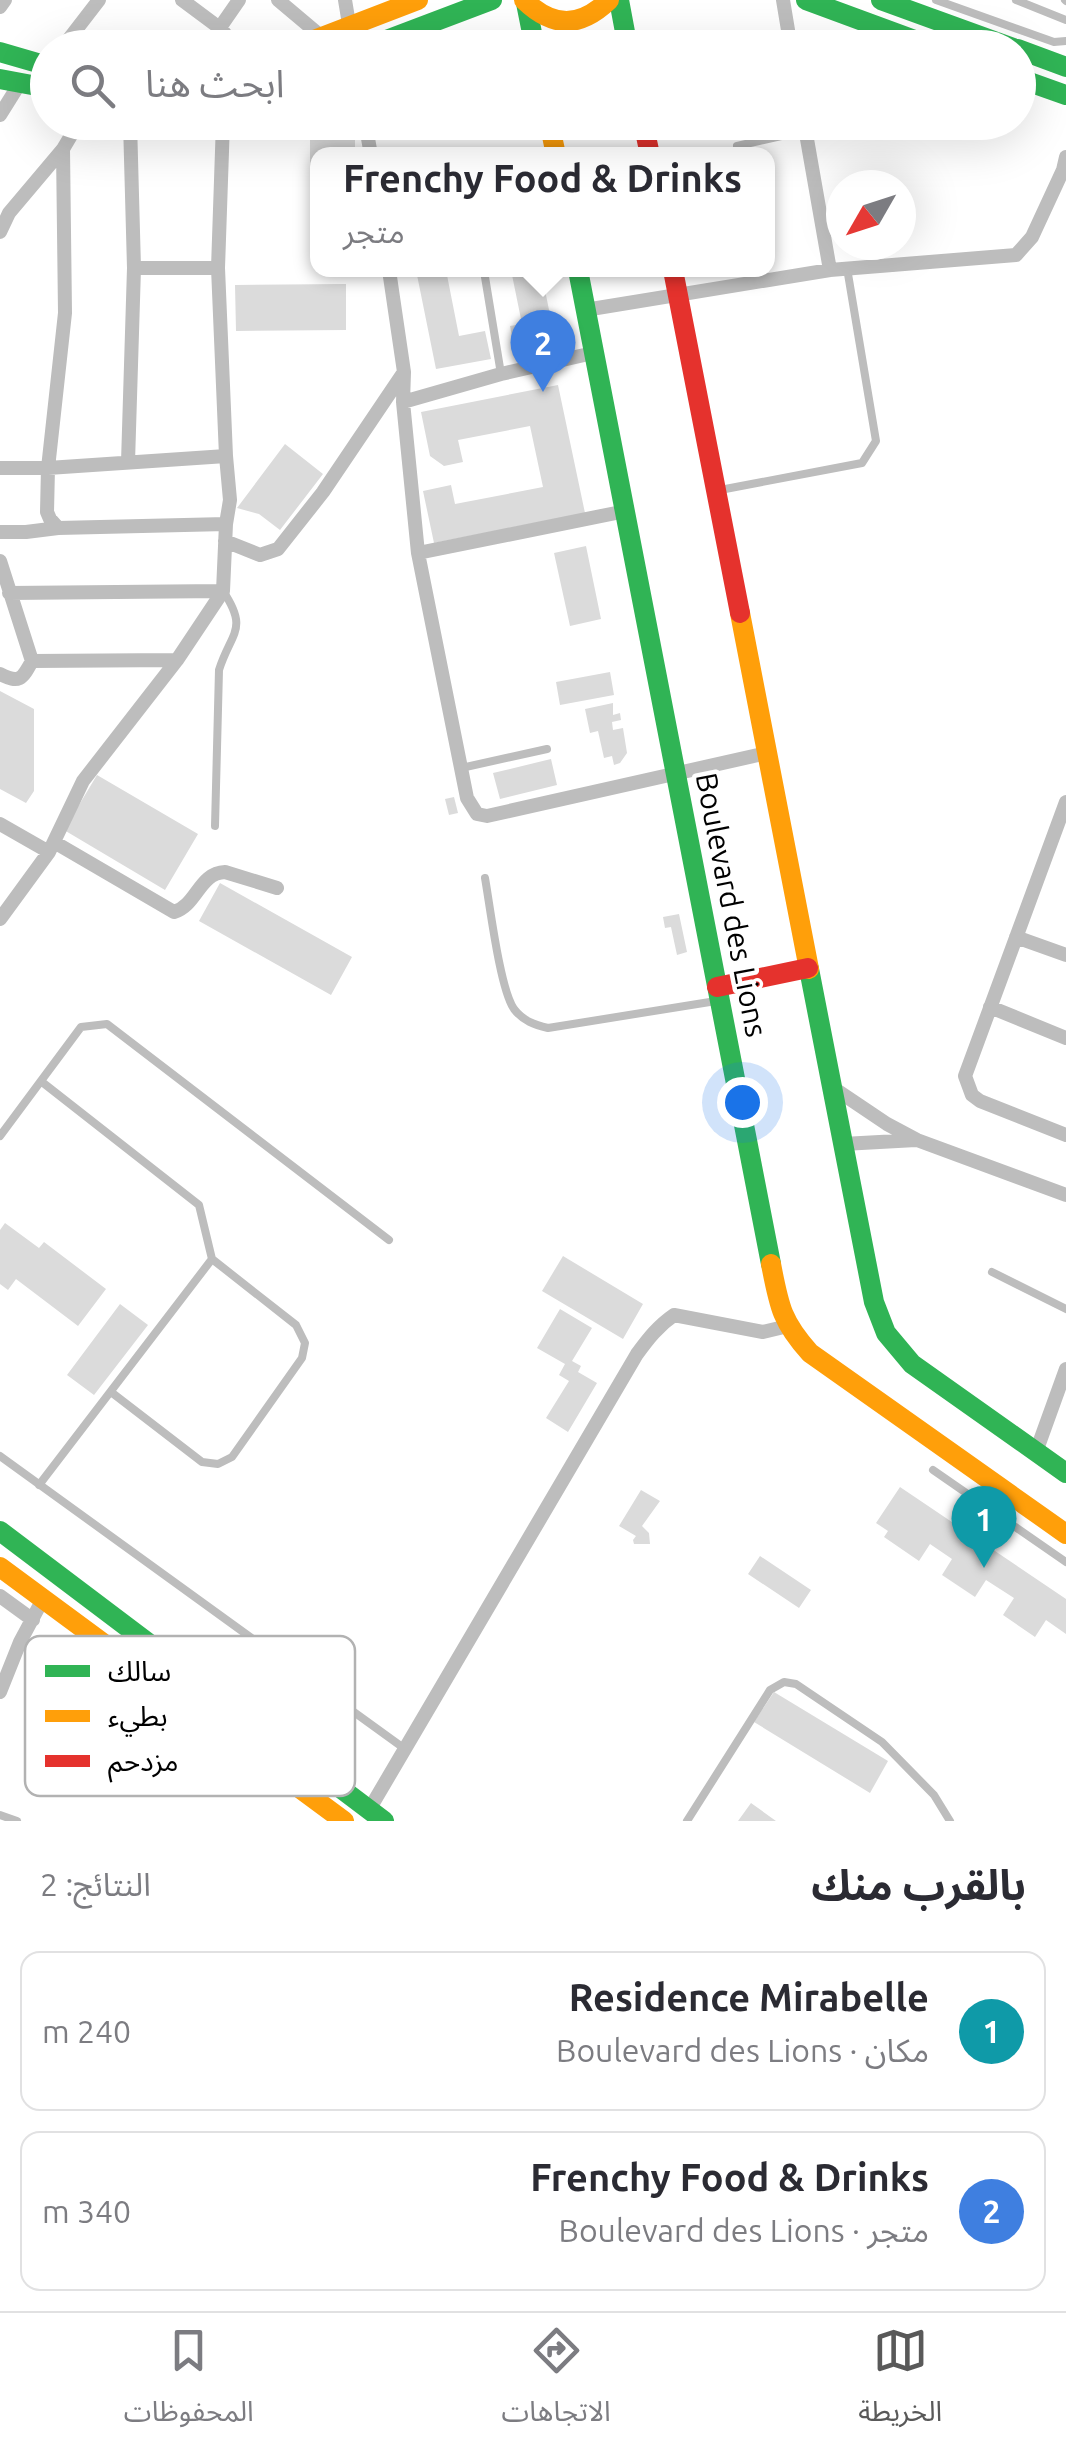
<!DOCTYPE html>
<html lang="ar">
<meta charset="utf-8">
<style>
:root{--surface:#fff;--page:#f2f2f3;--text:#2b2b33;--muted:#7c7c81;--line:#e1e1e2;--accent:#595959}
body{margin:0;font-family:Ubuntu,"Noto Sans Arabic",sans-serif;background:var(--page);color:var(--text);direction:rtl}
.compass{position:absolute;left:826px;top:170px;width:90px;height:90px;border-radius:50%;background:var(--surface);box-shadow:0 10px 40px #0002;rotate:231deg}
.you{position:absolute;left:742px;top:1102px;width:35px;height:35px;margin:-25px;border:8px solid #fff;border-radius:50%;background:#1a73e8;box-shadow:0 0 0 15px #1a73e833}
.badge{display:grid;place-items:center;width:65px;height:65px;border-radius:50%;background:var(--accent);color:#fff;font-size:32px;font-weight:700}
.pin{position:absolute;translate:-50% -82px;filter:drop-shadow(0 2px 5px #0008)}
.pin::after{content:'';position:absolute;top:52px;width:35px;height:30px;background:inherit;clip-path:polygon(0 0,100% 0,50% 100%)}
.popup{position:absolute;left:310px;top:147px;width:465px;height:130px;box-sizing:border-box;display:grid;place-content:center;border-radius:20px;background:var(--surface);filter:drop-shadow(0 2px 8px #0005);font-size:32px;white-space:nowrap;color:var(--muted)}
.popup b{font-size:38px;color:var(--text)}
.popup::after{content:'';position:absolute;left:50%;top:100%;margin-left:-20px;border:20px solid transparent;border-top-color:var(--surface)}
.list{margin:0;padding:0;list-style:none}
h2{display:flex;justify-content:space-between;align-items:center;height:130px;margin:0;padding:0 40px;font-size:42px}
h2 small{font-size:32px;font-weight:400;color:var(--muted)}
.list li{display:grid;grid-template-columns:65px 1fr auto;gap:30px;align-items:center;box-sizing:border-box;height:160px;margin:0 20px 20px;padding:0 20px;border:2px solid var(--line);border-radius:20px}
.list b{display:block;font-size:38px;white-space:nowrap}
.list p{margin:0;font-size:32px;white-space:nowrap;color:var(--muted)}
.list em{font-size:32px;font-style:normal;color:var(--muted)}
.icon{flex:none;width:55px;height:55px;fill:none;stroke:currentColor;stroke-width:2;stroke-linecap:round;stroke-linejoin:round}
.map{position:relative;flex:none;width:1066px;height:1821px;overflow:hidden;direction:ltr}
.search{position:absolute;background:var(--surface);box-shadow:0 10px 40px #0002;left:30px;right:30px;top:30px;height:110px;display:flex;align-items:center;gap:25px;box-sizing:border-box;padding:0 35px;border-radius:55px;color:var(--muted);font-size:38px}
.sheet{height:490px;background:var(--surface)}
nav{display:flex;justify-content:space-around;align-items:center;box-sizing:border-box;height:140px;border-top:2px solid var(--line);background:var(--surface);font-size:28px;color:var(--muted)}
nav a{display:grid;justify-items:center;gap:5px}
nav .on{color:var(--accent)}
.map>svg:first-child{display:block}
.building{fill:#dbdbdb}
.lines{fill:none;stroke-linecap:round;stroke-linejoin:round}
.lane{stroke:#bdbdbd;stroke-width:8}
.street{stroke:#bdbdbd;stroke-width:14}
.fast{stroke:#30b455;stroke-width:20}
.slow{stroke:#ff9f0a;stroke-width:20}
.jam{stroke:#e5322d;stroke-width:20}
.labels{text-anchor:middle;stroke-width:9;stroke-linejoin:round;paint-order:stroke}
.street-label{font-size:30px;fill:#000;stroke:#fff}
.key{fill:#fff;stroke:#b2b2b2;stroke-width:2.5}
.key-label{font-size:28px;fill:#000}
</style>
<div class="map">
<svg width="1066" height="1821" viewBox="0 0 1066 1821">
<rect width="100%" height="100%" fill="#fff"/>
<path class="building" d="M310,134H355V155H318V191H310Z
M416,270H446L459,336L485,331L491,359L436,369Z
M511,270H541L556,345L515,353L510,326L522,324Z
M346,284V330L236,331L235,285Z
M558,385L585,513L434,543L423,491L451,485L455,504L543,487L530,426L458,440L463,462L444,466L430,456L421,412Z
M285,444L323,474L280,530L259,514L237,508Z
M586,546L601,619L570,626L554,553Z
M610,672L614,695L560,705L556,682Z
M0,691L34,709V791L26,803L0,789Z
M613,703V715L620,713L621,720L612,722L613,730L623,728L627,753L620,763L614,765L612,756L604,758L598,731L590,733L585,709Z
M551,759L557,785L500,799L493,773Z
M97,775L198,834L165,890L64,830Z
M454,797L458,813L449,815L445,799Z
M220,883L352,957L331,995L199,921Z
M679,914L687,952L677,955L671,927L665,928L663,917Z
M5,1223L39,1248L44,1242L106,1289L78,1326L16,1279L8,1290L0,1284V1230Z
M563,1256L643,1304L623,1339L542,1291Z
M120,1304L148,1325L94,1395L67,1375Z
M560,1309L592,1328L572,1361L581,1366L578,1372L597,1383L568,1432L546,1418L569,1381L559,1375L565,1364L537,1348Z
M900,1487L1066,1599V1634L1046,1620L1035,1637L1003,1615L1014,1598L986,1580L975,1597L942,1575L952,1559L930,1544L919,1561L884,1537L888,1531L876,1523Z
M641,1490L660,1501L642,1526L649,1533L650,1544H634L633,1540L636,1536L619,1526Z
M760,1556L811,1590L799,1608L748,1574Z
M774,1692L888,1761L870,1793L754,1722Z
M751,1803L776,1821H738Z"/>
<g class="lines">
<path class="lane" d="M936,0L1054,42L1066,41
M1016,0L1066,20
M1065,0L1066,1
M883,122L924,133
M737,146L844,122
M485,277L501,374
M720,490L862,463L876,441L847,268
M461,768L547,749
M215,826L219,670C231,632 249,630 223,591
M485,878C490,906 500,989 514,1009C523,1021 535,1025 548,1028L716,1001
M0,1136L81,1027L107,1024L389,1240
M992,1272L1066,1309
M111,1392L202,1462L218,1464L232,1457L302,1358L305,1343L296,1325L212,1259
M0,1456L405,1749
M933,1470L1066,1562
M39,1485L212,1259L199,1205L42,1082
M0,1815L17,1821
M687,1821L770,1690L784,1682L796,1684L882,1742L934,1795L950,1821"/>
<path class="street" d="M182,0L221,29
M278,0L322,37
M345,0L353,48
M783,0L791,48
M0,7L5,0
M62,48L99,0
M237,48L221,29V26L239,0
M0,115L20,83
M365,122L371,155
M804,122L830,270
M63,149L65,313L48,468L47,512L50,519L58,528L226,524
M0,232L9,213L63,149L79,122
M134,268H218
M389,270L404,372L403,402L418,553L467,798L477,814L487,816L767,753
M585,310L830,270L1016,255L1032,237L1063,170L1066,157
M403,402L501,374L593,353
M128,462L134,268L130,122
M0,468H48L226,456
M0,532H26L58,528
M225,541L260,555L278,549L323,492L404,372
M418,553L626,511
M0,561L32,661C22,679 20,684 0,674
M9,593L223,591
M32,661L177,660
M1066,802L965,1076L972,1095L980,1101L1066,1135
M0,824L49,852
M54,842L174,912C197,905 199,873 225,872L277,888
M0,919L49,852L83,781L177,660L223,591L226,524L230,500L226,456L218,268L223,122
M1016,937L1066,955
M990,1007L1066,1038
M832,1087L887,1124L917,1140L1066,1195
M843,1144L916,1140
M1036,1452L1066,1369
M0,1596L33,1620
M0,1692L20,1642L43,1599
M369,1810L637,1354C648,1339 658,1326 674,1315L763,1332L788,1326"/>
<path class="fast" d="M619,0L628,48
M806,0L936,48
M881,0L1013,48
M526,3L535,48
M365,48L492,0
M1018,49L1066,67
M0,52L48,66
M1018,78L1066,95
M0,79L48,88
M578,270L771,1264
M809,969L874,1302L886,1333L912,1364L1066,1473
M0,1531L384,1821"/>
<path class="slow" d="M524,0C553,28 580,28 609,0
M293,48L418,0
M549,122L556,155
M740,613L809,969
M771,1264C779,1305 781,1321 810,1353L1066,1534
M0,1567L344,1821"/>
<path class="jam" d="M643,122L650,155
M673,270L740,613
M717,987L808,968"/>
</g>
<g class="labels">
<g class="street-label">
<text transform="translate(731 905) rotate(79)" y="10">Boulevard des Lions</text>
</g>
</g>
<rect x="25" y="1636" width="330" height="160" rx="15" class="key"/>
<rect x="45" y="1665" width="45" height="12" fill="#30b455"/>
<rect x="45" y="1710" width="45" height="12" fill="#ff9f0a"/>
<rect x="45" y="1755" width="45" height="12" fill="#e5322d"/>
<g class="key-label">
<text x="108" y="1681">سالك</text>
<text x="108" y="1726">بطيء</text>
<text x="108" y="1771">مزدحم</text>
</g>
</svg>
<svg class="compass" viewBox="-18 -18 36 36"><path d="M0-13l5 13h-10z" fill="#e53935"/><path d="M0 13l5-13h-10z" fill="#7c7c81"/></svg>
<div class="you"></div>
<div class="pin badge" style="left:984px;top:1568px;background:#0f9aa8">1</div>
<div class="pin badge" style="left:543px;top:392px;background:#3f7fe0">2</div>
<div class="popup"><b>Frenchy Food &amp; Drinks</b>متجر</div>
<div class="search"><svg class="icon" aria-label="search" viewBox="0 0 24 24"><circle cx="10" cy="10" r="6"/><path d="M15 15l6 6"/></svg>ابحث هنا</div>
</div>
<section class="sheet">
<h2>بالقرب منك<small>النتائج: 2</small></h2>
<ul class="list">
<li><span class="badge" style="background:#0f9aa8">1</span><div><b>Residence Mirabelle</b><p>مكان · Boulevard des Lions</p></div><em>240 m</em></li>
<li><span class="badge" style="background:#3f7fe0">2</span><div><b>Frenchy Food &amp; Drinks</b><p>متجر · Boulevard des Lions</p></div><em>340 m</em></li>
</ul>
</section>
<nav>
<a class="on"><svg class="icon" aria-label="map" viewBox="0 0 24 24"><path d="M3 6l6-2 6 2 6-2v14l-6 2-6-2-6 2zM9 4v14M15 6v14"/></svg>الخريطة</a>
<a><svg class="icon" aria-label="directions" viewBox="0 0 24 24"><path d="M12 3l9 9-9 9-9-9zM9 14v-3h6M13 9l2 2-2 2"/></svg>الاتجاهات</a>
<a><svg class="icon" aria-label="saved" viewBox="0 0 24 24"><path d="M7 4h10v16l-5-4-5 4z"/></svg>المحفوظات</a>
</nav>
